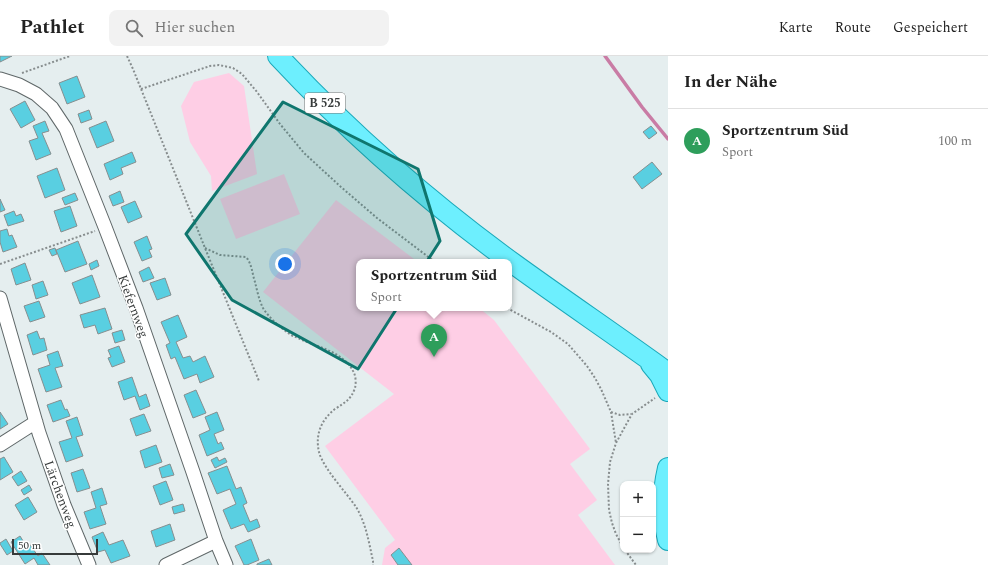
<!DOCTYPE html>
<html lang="de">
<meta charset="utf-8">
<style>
:root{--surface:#fff;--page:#f2f2f2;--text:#222;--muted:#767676;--line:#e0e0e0;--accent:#b45309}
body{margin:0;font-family:Spectral,serif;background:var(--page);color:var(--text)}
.controls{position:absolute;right:12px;bottom:12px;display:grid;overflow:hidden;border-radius:8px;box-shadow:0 1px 3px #0004}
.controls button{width:36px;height:36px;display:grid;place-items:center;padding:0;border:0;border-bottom:1px solid var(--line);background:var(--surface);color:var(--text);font:20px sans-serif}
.scale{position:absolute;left:12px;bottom:10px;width:86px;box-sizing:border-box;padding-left:4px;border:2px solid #363a3a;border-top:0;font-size:11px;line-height:14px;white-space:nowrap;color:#363a3a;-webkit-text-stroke:3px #fff;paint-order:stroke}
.you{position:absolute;left:285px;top:208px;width:14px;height:14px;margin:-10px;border:3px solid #fff;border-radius:50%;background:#1a73e8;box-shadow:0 0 0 6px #1a73e833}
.badge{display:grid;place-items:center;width:26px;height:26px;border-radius:50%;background:var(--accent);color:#fff;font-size:13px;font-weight:700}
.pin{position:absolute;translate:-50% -33px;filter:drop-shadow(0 1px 2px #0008)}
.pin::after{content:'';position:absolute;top:21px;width:14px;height:12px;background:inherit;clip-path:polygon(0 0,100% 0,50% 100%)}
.popup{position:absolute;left:356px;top:203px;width:156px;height:52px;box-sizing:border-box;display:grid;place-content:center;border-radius:8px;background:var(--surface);filter:drop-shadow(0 1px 3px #0005);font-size:13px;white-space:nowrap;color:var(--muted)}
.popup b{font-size:15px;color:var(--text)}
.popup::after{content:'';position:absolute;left:50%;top:100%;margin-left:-8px;border:8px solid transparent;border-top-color:var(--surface)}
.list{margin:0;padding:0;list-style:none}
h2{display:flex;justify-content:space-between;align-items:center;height:52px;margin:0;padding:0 16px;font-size:17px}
h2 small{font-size:13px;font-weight:400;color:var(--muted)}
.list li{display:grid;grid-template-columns:26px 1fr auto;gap:12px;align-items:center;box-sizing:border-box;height:64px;padding:0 16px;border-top:1px solid var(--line)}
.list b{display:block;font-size:15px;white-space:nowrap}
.list p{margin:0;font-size:13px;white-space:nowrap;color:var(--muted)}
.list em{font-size:13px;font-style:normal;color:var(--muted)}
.icon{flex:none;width:22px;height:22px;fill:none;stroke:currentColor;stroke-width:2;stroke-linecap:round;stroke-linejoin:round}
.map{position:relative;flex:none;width:668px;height:509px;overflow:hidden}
header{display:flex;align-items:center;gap:24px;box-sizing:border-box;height:56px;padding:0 20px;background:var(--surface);border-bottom:1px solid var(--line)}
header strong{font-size:19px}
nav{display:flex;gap:22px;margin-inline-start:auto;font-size:14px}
.search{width:280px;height:36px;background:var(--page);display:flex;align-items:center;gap:10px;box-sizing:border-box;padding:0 14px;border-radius:8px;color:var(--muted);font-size:15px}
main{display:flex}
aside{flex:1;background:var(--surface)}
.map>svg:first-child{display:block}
.green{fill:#fecee5}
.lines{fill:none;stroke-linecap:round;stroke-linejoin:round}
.stream{stroke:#c97ca5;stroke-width:3.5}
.building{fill:#59cfe1;stroke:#868f90}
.street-casing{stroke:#5f6768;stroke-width:15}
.primary-casing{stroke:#1ba8b9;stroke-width:22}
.path{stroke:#878d8e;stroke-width:2;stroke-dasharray:2 2;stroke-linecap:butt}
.street{stroke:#fff;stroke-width:13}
.primary{stroke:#6deffe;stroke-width:20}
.marked{fill:#0f766e;fill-opacity:0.2;stroke:#0f766e;stroke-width:3;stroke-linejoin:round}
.labels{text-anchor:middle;stroke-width:3;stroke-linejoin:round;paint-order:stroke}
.shield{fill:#fff;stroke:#727575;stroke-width:1}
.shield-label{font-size:12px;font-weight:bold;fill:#363a3a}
.street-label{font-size:13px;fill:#363a3a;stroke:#fff}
</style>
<header>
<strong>Pathlet</strong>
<div class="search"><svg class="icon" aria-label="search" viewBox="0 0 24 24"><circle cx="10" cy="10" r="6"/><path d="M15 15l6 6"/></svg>Hier suchen</div>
<nav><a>Karte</a><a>Route</a><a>Gespeichert</a></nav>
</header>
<main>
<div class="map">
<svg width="668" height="509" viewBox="0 0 668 509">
<rect width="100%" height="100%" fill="#e5eeef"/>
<path class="green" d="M229,17L244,30L257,118L212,135L211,120L190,86L181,50L194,26Z
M284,118L300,158L236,183L220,143Z
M336,144L418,206H359V252H479L494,264L590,393L570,408L597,444L578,459L615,509H382L385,492L395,484L325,390L394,338L263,236Z"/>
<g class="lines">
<path class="stream" d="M605,0L642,51L668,83"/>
</g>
<path class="building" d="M0,0H12L0,6Z
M77,20L85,41L67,48L59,27Z
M25,45L35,64L21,72L10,53Z
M89,54L92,63L81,67L78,58Z
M45,65L49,75L42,77L51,98L36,104L29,85L38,82L33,70Z
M106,65L114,85L97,92L89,72Z
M651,70L657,77L649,83L643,76Z
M132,96L136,106L121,112L123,118L110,124L104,108Z
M652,106L662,118L642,133L633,121Z
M57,112L65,134L45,142L37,120Z
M120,135L124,146L113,150L109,140Z
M75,137L78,144L65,149L62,142Z
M0,143L5,154L0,156Z
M135,145L142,161L128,167L121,151Z
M70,150L77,170L61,176L54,155Z
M14,155L16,160L21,158L24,165L8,170L4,159Z
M7,173L9,180L12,179L17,191L3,196L0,186V175Z
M147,180L152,193L149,194L152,201L142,205L134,186Z
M78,185L87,208L65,216L56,194Z
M55,192L57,198L52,200L49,194Z
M97,204L99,210L91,214L89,208Z
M25,207L31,224L16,229L11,213Z
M149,211L154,222L143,226L139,216Z
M92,219L100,241L80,248L72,227Z
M165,222L171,239L157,244L150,227Z
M43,225L48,239L36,243L32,229Z
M39,245L45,261L30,266L24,250Z
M105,252L112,273L98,278L95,269L84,272L80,259Z
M178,259L187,281L176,286L183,302L190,300L193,306L205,300L214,321L200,327L197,318L184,323L175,301L171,303L166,289L170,287L161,266Z
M122,274L125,284L115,287L112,277Z
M37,275L40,283L44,282L47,294L33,299L27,279Z
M119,290L125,306L112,311L108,302L111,301L108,294Z
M58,295L63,310L55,312L62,331L46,336L38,313L50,309L47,299Z
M132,321L139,341L146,338L150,350L140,354L135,340L124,344L118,326Z
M196,334L206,357L193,362L184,339Z
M61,344L65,354L67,353L70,360L53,366L47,349Z
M0,356L8,368L0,373Z
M217,356L224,374L214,378L218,388L221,386L224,393L207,400L199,379L210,374L205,361Z
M144,358L151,375L136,380L130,363Z
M77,361L83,379L76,381L83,400L66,406L59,386L72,382L66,365Z
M156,389L162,406L145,412L140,395Z
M4,401L13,416L0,424V403Z
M217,401L219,405L225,402L227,406L215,412L211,404Z
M170,408L174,419L162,422L159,412Z
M227,410L236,433L241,431L247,447L243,449L250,466L257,463L260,471L248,476L244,468L231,473L223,454L236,448L230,433L217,438L208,417Z
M83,413L90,432L77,436L71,417Z
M21,415L27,425L18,430L12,421Z
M166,425L173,444L160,449L153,430Z
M29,429L32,434L24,439L21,434Z
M102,432L107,448L100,450L106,468L90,473L84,456L96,452L91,436Z
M28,441L37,456L24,464L15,449Z
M183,448L185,455L174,458L172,451Z
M170,468L175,484L156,491L151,475Z
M103,476L109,489L123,484L130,500L111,507L105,494L98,496L92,481Z
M20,480L25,488L28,486L38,500L42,497L50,509H38L34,502L25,508L11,486Z
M6,483L13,495L7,499L0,488V487Z
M251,483L259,504L247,509H244L235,490Z
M399,492L412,509H398L391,499Z
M269,503L272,509H257V508Z"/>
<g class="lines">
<defs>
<path id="street" d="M0,23L19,29L36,38L52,52L66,73L105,171L136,252L193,416L216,485L226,509
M0,242L39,377L64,449L89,509
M0,389L36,366
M166,509L216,485"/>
<path id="primary" d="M278,0C349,76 430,147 514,208C565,245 617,280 668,317
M651,308L660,319L668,335
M668,412C662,438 662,459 668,484"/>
</defs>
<use href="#street" class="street-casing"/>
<use href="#primary" class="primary-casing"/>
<path class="path" d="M127,0L133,13L205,192L259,325
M22,17L70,0
M141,33L210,10L219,9L233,12L242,18L257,36L280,68L304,97L341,131L377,162L435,206
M205,192L220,199L246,201C252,208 252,217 255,226C257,234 259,244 263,252C269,262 281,272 291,279C295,281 299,282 302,284C321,292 345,297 354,317C356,321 356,328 355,332C351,344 344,347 335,353C321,364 315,379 319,396C323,412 346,436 356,451C366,467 369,487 373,505V509
M0,208L95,175
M507,252L551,276L568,288L587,310L595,322L601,333L611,356L616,387
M611,356L620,359L631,358
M623,491L616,478L612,467L609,454L608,428L610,406L616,387L632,358L655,342
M625,494L636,509"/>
<use href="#street" class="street"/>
<use href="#primary" class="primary"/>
</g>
<path class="marked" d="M283,46L418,113L440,185L358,313L232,244L186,178Z"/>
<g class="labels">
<rect class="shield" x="305" y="37" width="40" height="20" rx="3"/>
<g class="shield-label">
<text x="325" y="51">B 525</text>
</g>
<g class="street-label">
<text transform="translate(134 250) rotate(70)" y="5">Kiefernweg</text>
<text transform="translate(61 438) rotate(70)" y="5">Lärchenweg</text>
</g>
</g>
</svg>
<div class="controls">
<button>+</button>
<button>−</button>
</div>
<div class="scale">50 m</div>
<div class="you"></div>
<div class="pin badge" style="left:434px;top:301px;background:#2e9e5b">A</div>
<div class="popup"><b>Sportzentrum Süd</b>Sport</div>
</div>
<aside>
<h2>In der Nähe<small></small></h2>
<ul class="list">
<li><span class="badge" style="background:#2e9e5b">A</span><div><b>Sportzentrum Süd</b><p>Sport</p></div><em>100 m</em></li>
</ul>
</aside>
</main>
